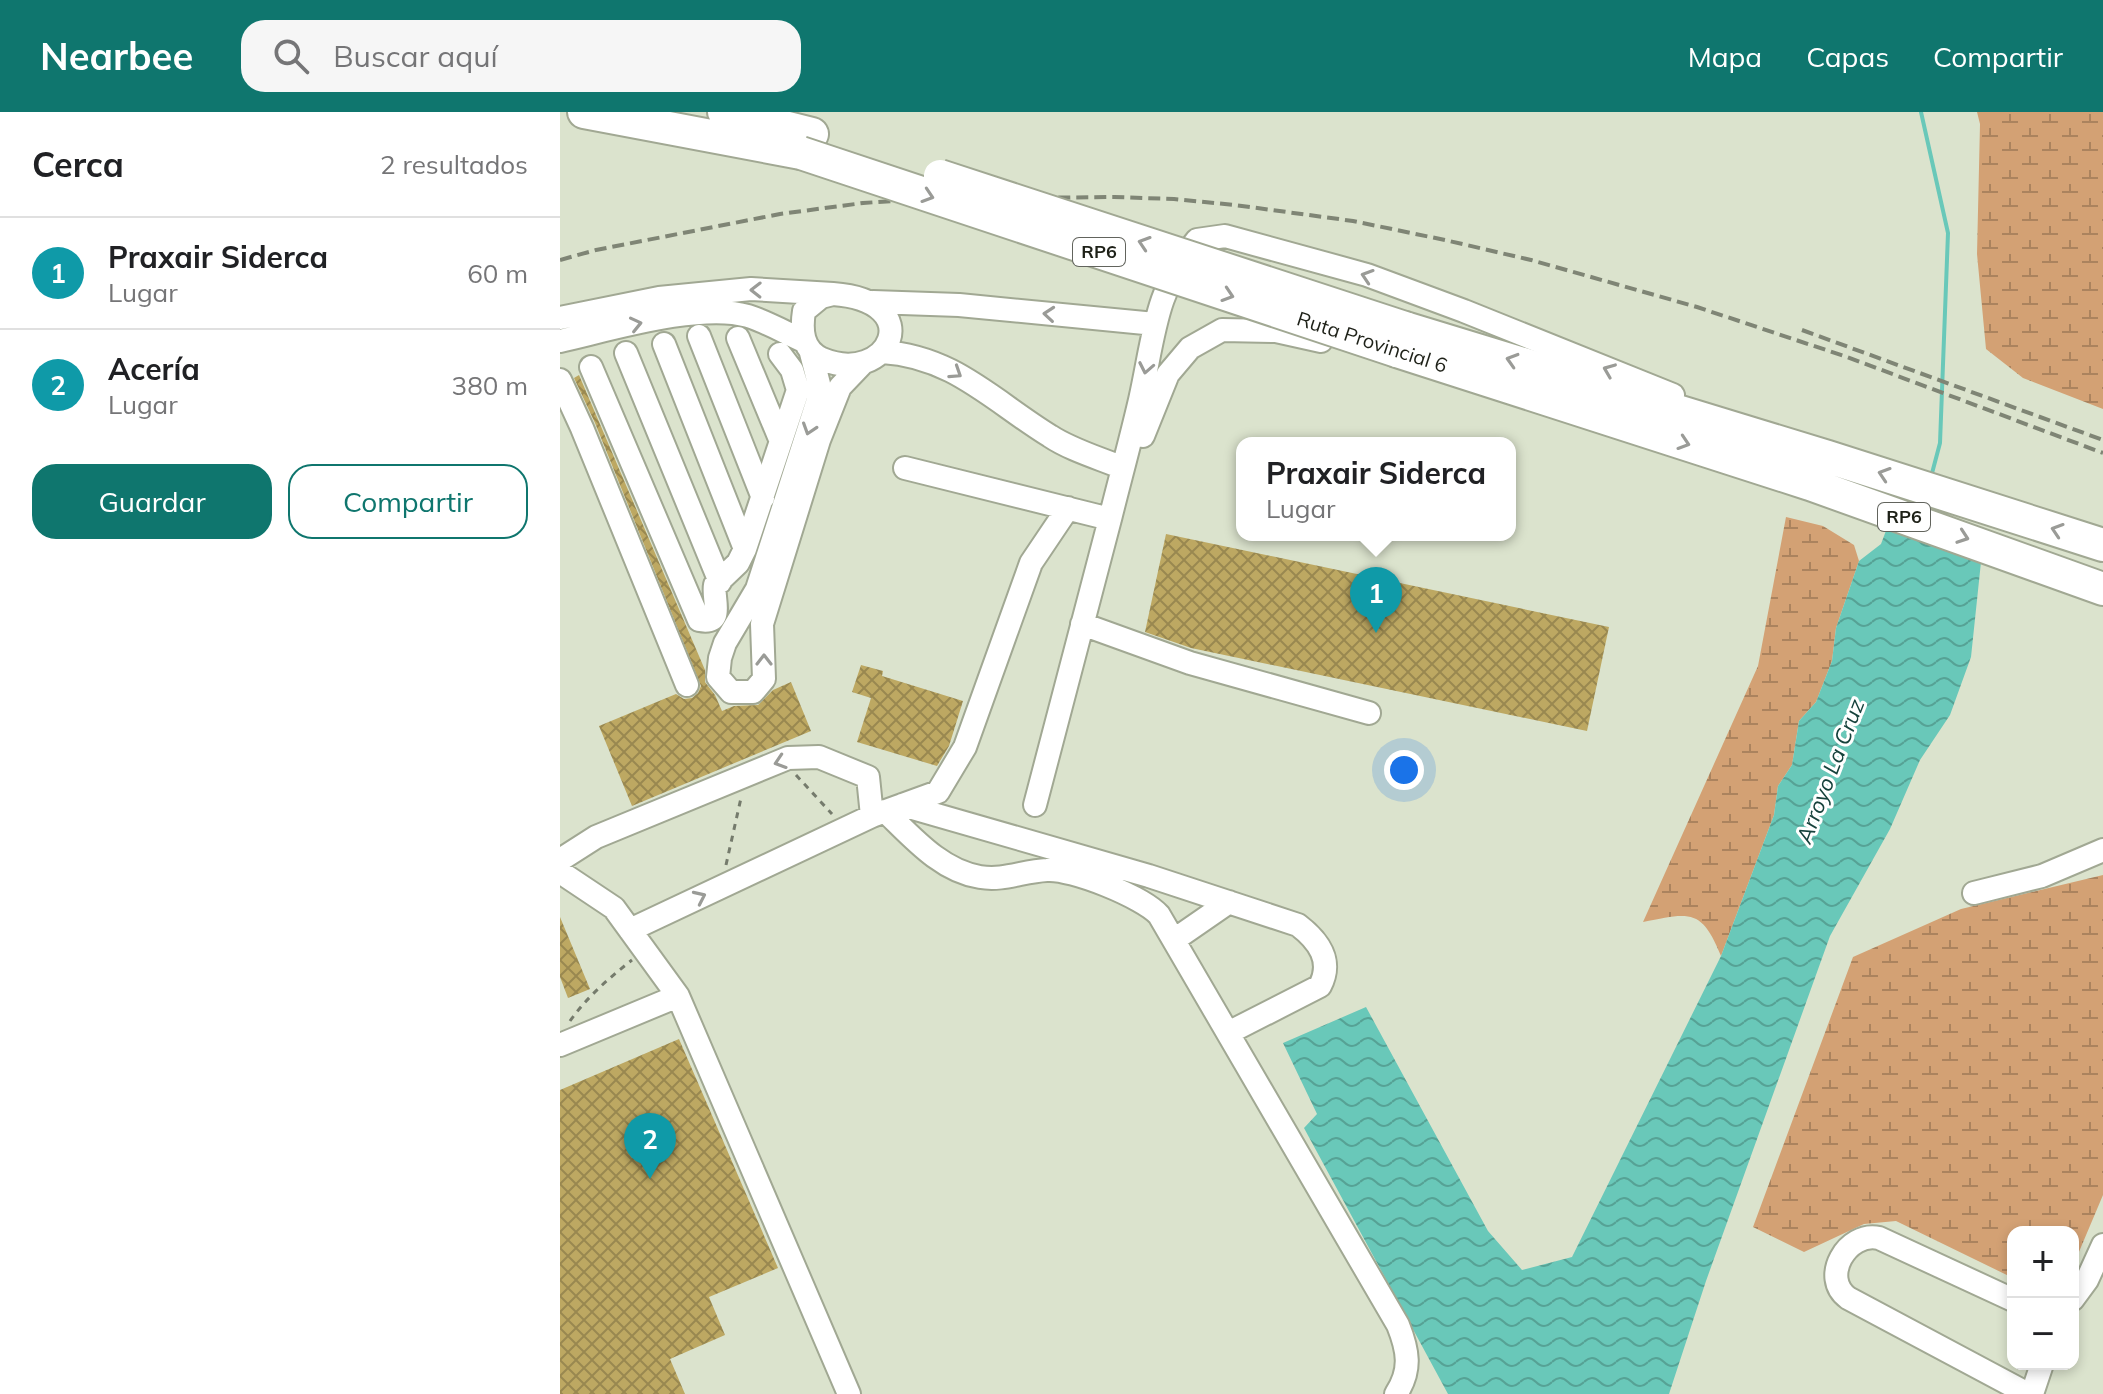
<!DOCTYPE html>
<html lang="es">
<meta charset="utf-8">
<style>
:root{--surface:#fff;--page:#f6f6f6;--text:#202124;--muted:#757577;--line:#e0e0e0;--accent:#0f766e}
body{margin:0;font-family:Mulish,sans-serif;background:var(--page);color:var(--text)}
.controls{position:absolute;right:24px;bottom:24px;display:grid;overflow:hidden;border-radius:16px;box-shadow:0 4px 12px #0003}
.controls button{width:72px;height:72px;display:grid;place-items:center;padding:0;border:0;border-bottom:2px solid var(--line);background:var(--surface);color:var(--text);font:40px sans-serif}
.you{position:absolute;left:844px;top:658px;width:28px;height:28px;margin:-20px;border:6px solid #fff;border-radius:50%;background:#1a73e8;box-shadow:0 0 0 12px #1a73e833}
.badge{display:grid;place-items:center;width:52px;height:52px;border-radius:50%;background:var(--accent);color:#fff;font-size:26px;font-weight:700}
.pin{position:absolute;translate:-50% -66px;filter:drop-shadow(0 2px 4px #0008)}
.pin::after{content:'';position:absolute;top:42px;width:28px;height:24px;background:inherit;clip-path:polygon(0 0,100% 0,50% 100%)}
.popup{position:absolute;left:676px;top:325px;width:280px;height:104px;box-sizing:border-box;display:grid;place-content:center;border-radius:16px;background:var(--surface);filter:drop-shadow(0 2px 6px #0005);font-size:26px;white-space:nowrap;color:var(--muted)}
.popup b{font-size:30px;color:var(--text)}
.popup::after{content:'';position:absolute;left:50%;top:100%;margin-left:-16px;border:16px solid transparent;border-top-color:var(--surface)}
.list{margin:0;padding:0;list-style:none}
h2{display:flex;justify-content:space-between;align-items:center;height:104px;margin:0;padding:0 32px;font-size:34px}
h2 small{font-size:26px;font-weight:400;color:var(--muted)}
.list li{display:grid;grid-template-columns:52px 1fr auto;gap:24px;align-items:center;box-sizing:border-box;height:112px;padding:0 32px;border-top:2px solid var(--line)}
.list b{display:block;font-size:30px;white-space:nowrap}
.list p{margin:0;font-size:26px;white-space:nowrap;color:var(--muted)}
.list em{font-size:26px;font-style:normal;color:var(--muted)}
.actions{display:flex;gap:16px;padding:24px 32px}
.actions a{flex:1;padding:18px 0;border:2px solid var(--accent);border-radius:24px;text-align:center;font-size:28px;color:var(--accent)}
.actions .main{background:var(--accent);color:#fff}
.icon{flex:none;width:44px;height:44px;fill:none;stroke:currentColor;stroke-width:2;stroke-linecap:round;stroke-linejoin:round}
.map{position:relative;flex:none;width:1543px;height:1282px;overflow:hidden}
header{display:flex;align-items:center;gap:48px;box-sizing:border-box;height:112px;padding:0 40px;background:var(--accent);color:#fff}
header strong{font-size:38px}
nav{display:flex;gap:44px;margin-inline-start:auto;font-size:28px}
.search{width:560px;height:72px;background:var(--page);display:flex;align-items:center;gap:20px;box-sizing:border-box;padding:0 28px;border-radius:24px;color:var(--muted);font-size:30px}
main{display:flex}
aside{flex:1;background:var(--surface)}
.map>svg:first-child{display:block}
.wetland{fill:url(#wetland-marsh)}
.water{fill:url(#water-waves)}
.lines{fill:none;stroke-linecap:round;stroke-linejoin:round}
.stream{stroke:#69c8b9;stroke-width:4}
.building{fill:url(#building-cross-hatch)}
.minor-casing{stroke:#a1a893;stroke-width:26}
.highway-casing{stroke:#a1a893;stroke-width:36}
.path{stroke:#757b6c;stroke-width:3;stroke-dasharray:6 6;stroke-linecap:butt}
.minor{stroke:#fff;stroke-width:22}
.highway{stroke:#fff;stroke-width:32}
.rail{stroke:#7f8575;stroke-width:4;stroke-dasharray:12 6;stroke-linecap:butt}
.highway-bridge-casing{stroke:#a1a893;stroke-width:36;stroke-linecap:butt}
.highway-bridge{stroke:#fff;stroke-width:32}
.oneway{stroke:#9a9b97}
.labels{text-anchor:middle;stroke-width:6;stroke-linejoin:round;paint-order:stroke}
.shield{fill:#fff;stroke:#62645d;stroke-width:2}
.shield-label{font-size:18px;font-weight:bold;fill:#1e2118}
.street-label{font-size:20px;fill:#1e2118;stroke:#fff}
.water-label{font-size:22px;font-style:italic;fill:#16423c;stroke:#fff}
</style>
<header>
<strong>Nearbee</strong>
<div class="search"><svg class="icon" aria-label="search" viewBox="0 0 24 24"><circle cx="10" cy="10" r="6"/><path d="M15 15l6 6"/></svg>Buscar aquí</div>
<nav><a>Mapa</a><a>Capas</a><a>Compartir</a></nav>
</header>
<main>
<aside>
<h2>Cerca<small>2 resultados</small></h2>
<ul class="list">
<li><span class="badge" style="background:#0f9aa8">1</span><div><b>Praxair Siderca</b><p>Lugar</p></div><em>60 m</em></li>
<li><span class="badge" style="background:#0f9aa8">2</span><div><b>Acería</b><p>Lugar</p></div><em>380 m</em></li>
</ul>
<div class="actions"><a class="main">Guardar</a><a>Compartir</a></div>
</aside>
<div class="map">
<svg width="1543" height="1282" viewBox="0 0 1543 1282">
<defs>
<pattern id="wetland-marsh" width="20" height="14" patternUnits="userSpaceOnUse" patternTransform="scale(2)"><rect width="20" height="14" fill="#d3a174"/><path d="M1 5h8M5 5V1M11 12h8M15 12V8" fill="none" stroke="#ab835e"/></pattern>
<pattern id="water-waves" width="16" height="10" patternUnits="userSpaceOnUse" patternTransform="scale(2)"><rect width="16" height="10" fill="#69c8b9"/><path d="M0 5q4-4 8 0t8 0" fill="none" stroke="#56a295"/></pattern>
<pattern id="building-cross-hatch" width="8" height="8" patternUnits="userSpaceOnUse" patternTransform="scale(2)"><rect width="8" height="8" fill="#bda862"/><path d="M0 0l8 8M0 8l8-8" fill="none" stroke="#998850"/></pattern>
</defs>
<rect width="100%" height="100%" fill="#dbe3cd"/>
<path class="wetland" d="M1417,0H1543V297L1463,266L1426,237L1417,142L1420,12Z
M1226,405L1263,414L1294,433L1299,449L1276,516L1272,549L1256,590L1239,609L1232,653L1218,674L1214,703L1161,844C1142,797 1131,800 1083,810L1198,554Z
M1543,763V1083L1513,1154V1120H1453V1166L1336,1109L1304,1112L1244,1140L1193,1115L1293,845L1401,797Z"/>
<path class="water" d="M1327,416L1421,450L1411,545L1390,603L1360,648L1330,717L1270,824L1146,1169L1109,1282H888L744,1016L757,1002L723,931L806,895L928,1119L962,1158L1012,1145L1161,844L1214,703L1218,674L1232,653L1239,609L1256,590L1272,549L1276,516L1299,449L1321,432Z"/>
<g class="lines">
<path class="stream" d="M1361,0L1388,121L1380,331L1371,365"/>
</g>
<path class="building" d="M19,263L145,558V570L155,583L162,599L174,594L198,593L213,578L231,570L251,619L72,694L39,614L116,582L124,587L132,586L138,581L141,574L35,311L14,266Z
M606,422L1049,515L1027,619L631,536L585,520Z
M301,553L323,559L322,564L403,589L389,634L377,654L297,630L311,586L292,580Z
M0,805L30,877L8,886L0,865Z
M119,927L218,1156L149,1185L165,1223L110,1247L125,1282H0V978Z"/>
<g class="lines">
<defs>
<path id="minor" d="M273,182C370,189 329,275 262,247C242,238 241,218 244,199L261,185Z
M313,190L399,193L595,212
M0,206L99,186L191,177L273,182
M139,224L203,386
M178,226L220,327
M0,229C49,218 140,190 188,204C207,210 226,221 244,229
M104,232L185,437
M322,240C393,244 433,289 490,324C511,338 539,346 563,356
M66,241L160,470
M251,241L259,272L258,288L197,477L165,531L160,546L158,565L171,580H193L204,567L202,512L259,328L280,275L302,252
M31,255L139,508C166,513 152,487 155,473L178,451L185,437L238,278L232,258L220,242
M0,268L22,316L127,573
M583,324L608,262L630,236L662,218L716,219L761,229
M345,356L550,407C560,367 571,327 580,288C594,226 594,179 637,128L665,124L807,163L904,199L1113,283
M522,512L630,551L809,601
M342,693L589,764L738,813C759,829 773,849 760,874L668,921
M475,693L550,407
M325,699C352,725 381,759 420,765C444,769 463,759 487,758C511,756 583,785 599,803L838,1213C848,1238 852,1258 836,1282
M0,748L36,725L228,646L259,645L308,665L312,704
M0,760L54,796L118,884L289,1282
M1414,781L1482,764L1543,738
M70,818L312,704L378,680L405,635L471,451L508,396
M614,828L669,790
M0,933L118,884
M1513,1187L1527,1168L1543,1133
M1453,1188L1319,1126C1287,1119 1260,1166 1288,1186L1468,1282
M1472,1282L1482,1252"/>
<path id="highway" d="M24,0L241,41
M164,0L252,22
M845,216L1268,345L1543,433
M837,239L1250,372L1543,477"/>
</defs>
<use href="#minor" class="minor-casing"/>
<use href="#highway" class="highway-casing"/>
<path class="path" d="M236,663L272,702
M166,753L181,686
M10,909C27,885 49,866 72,848"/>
<use href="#minor" class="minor"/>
<use href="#highway" class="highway"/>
<path class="rail" d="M0,148L36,138L220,102L303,91L363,87L554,85L614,87L675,93L793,109L885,128L971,148L1137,195L1287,245L1543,341
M1242,218L1543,328"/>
<defs>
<path id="highway-bridge" d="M241,41L837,239
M380,64L845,216"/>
</defs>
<use href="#highway-bridge" class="highway-bridge-casing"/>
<use href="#highway-bridge" class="highway-bridge"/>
</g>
<defs><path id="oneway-chevron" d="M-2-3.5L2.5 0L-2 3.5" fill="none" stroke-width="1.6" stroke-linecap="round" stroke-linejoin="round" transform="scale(2)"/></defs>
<g class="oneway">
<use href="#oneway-chevron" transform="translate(368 84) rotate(18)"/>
<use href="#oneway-chevron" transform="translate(584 131) rotate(-162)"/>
<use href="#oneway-chevron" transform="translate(807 164) rotate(-162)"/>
<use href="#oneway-chevron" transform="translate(196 178) rotate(-179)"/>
<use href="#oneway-chevron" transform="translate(668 183) rotate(18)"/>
<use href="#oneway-chevron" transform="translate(489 202) rotate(-175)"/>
<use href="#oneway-chevron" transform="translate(76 212) rotate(-13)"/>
<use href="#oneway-chevron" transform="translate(952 248) rotate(-163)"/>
<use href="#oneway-chevron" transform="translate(586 256) rotate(101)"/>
<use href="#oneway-chevron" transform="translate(1049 258) rotate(-158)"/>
<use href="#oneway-chevron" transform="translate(396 261) rotate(33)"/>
<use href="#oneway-chevron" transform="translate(249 317) rotate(108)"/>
<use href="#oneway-chevron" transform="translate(1124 331) rotate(18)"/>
<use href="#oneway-chevron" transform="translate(1324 362) rotate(-162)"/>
<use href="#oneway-chevron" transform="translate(1497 418) rotate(-162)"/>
<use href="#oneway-chevron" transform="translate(1403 425) rotate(19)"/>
<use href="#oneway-chevron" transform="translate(204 548) rotate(-90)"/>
<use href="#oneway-chevron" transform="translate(220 650) rotate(162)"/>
<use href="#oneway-chevron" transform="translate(140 785) rotate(-25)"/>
</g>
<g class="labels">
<g class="shield">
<rect x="513" y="126" width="52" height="28" rx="6"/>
<rect x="1318" y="391" width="52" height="28" rx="6"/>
</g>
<g class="shield-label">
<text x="539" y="146">RP6</text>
<text x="1344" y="411">RP6</text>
</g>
<g class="street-label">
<text transform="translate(812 230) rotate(18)" y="7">Ruta Provincial 6</text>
</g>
<g class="water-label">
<text transform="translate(1270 659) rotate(-69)" y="8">Arroyo La Cruz</text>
</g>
</g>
</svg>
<div class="controls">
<button>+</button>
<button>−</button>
</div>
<div class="you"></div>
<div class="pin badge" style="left:816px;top:521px;background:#0f9aa8">1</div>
<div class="popup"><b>Praxair Siderca</b>Lugar</div>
<div class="pin badge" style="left:90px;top:1067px;background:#0f9aa8">2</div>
</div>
</main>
